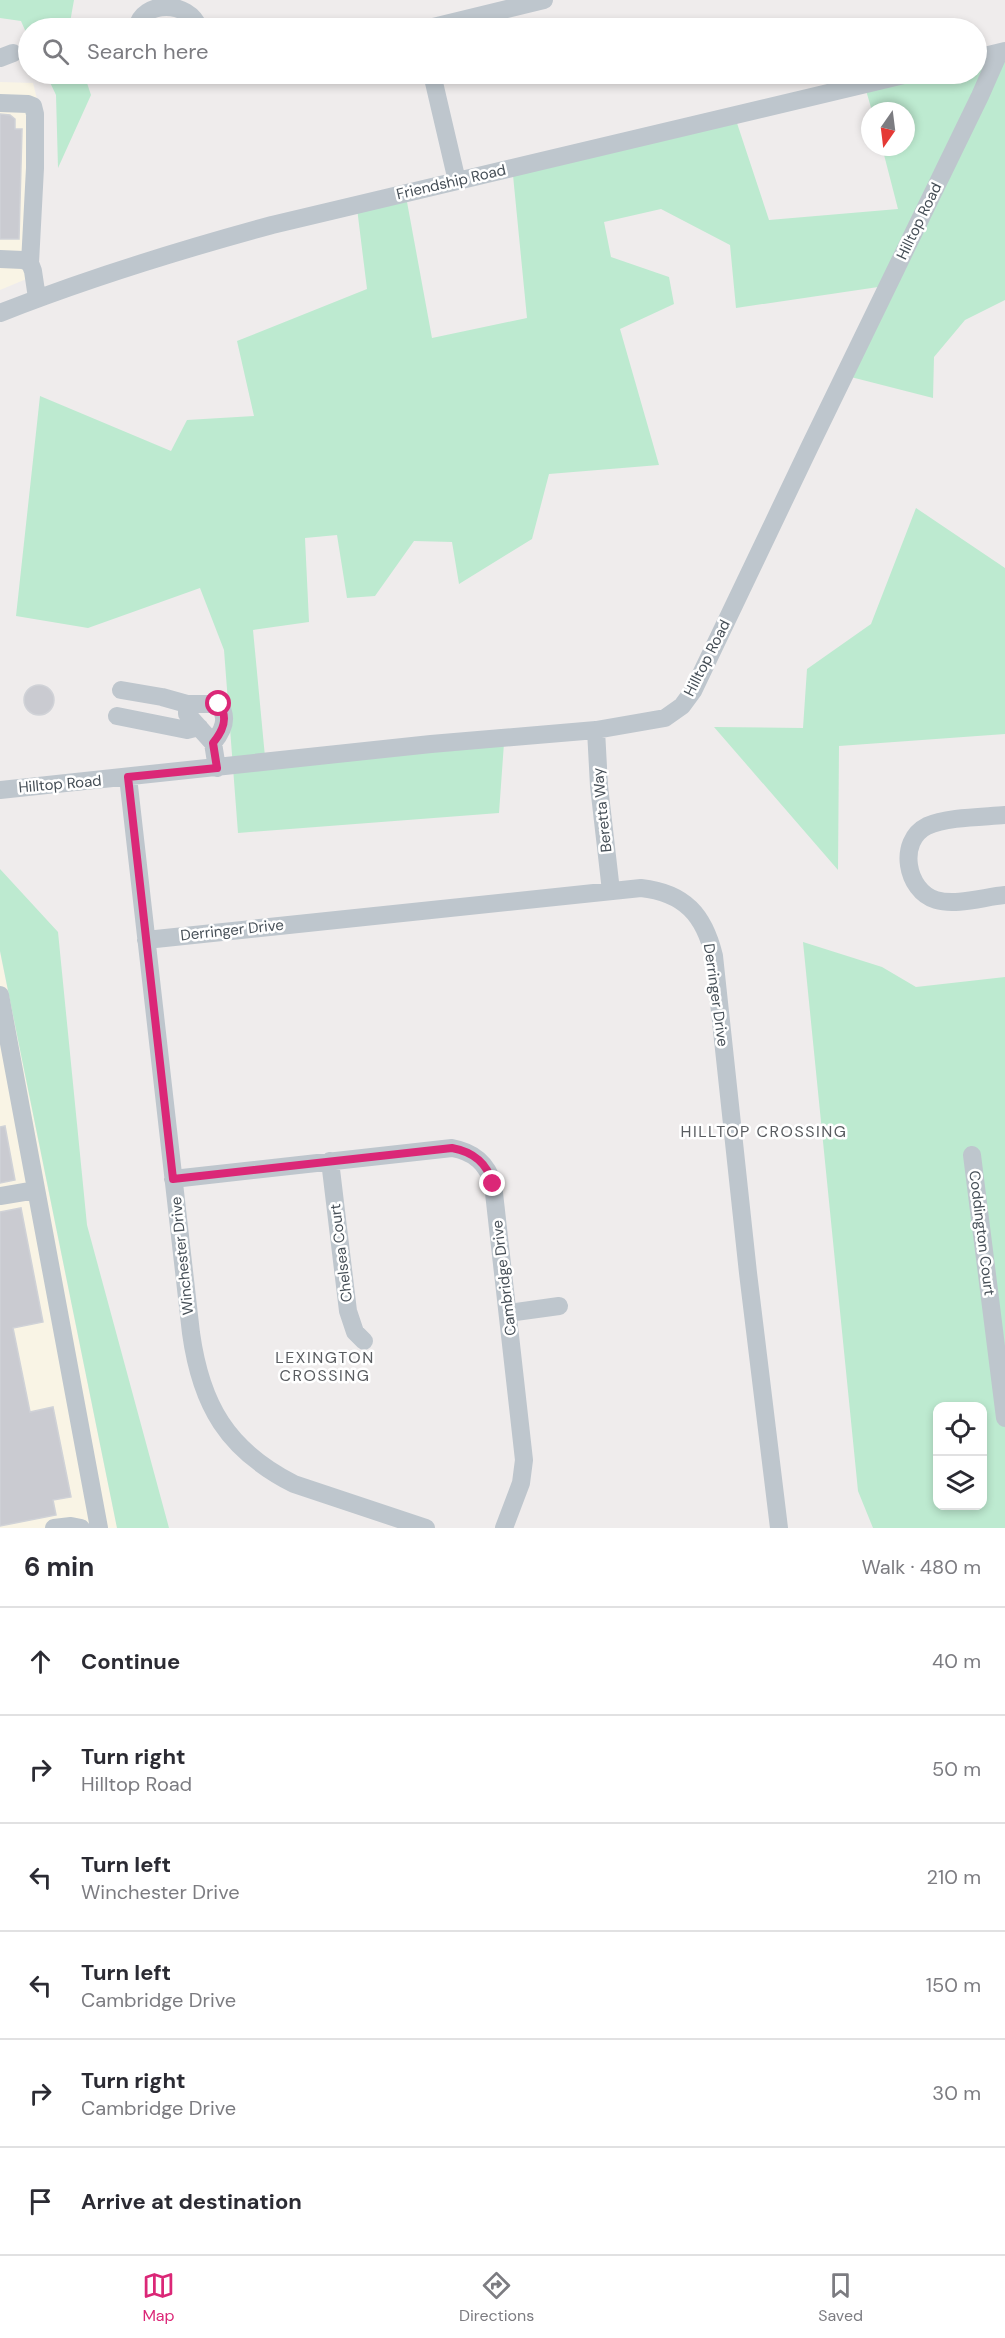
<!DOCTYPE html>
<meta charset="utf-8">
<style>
:root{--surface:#fff;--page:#f2f2f3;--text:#2b2b33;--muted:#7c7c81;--line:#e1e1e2;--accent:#db2777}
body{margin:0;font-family:"DM Sans",sans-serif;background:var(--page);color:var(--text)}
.controls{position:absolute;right:18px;bottom:18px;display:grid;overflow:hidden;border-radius:12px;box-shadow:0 3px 9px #0003}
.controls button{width:54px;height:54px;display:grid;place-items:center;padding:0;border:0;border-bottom:2px solid var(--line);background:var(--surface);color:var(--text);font:30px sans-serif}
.compass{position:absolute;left:861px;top:102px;width:54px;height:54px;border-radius:50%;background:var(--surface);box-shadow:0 3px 9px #0003;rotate:194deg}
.stop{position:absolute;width:18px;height:18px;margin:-14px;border:4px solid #db2777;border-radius:50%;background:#fff}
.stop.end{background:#db2777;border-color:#fff;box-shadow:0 2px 6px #0008}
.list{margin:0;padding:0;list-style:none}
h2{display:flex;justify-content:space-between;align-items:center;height:78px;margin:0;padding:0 24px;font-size:26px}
h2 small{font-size:20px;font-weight:400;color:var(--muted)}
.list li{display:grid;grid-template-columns:39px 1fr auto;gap:18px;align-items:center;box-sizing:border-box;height:108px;padding:0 24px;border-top:2px solid var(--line)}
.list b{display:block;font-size:22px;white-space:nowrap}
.list p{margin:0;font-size:20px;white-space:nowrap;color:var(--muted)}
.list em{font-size:20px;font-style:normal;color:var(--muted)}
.icon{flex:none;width:33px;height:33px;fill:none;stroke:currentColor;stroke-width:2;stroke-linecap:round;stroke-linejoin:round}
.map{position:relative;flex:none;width:1005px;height:1528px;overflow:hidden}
.search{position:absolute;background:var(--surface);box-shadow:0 3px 9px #0003;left:18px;right:18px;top:18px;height:66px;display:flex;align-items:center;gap:15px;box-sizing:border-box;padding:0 21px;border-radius:33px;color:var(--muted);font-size:22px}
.sheet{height:726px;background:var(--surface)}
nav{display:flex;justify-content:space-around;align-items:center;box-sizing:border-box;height:84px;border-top:2px solid var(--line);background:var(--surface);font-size:16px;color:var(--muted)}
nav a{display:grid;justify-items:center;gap:3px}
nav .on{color:var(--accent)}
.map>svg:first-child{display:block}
.commercial{fill:#f9f4e5}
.green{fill:#bdead0;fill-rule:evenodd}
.building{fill:#cacbd1;stroke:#d0d2d7;stroke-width:1.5}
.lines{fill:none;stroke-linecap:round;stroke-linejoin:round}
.minor{stroke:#bec6cd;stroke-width:18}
.route{stroke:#db2777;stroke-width:8}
.labels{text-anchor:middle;stroke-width:5;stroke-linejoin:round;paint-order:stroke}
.street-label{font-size:15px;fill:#464f57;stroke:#fff}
.neighbourhood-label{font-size:16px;letter-spacing:1.5px;fill:#595c60;stroke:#fff}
</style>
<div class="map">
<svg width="1005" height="1528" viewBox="0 0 1005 1528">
<rect width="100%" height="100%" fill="#efecec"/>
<path class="commercial" d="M0,82L33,83L40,111L36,275L0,290Z
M0,952L117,1528H0Z"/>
<path class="green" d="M0,0H74L69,28H28V37L21,21L0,18Z
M1005,45V300L965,320L934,357L933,398L843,375L885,286L736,308L730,245L661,209L604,222L611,257L669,277L674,304L620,329L659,465L549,474L532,539L459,584L452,542L414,541L375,596L347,598L337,535L305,538L309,622L253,630L265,757L505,729L499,813L238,833L224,650L200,588L88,628L16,616L40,396L171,451L187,420L254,416L237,341L367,289L356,200L405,191L432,338L527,318L512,165L733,111L769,220L898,209L882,147H906V111H872L863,80L889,74H976L977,52Z
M46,74H84L91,95L58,168L56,95Z
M916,508L1005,568V734L839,746L838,870L714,727L803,728L807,669L871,624Z
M0,869L58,932L87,1225L169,1528H117L0,951Z
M803,942L882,967L916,987L1005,977V1528H873L858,1491ZM938,1406H982V1506H938Z"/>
<path class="building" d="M0,114L10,115L15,119V129H22L19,239H0Z
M24 700a15 15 0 1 1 30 0a15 15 0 1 1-30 0Z
M5,1126L15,1180L0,1183V1127Z
M21,1208L43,1322L13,1328L30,1412L53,1407L71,1497L53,1500L56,1515L0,1526V1212Z"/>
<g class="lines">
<path class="minor" d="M137,28C142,0 189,0 199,28
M429,28L544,0
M0,58L13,53
M976,58L1005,51
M432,74L457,181
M0,103L28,104L33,106L35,114V168L30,263L33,271L37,298
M0,259L23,260L30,263
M0,313C89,278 180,250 272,225L908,74
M121,690L162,697L187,704
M117,716L187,730L199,727
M596,730L599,786L611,891
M213,743L187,714V704H219C229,718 223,731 213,743L217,768
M128,777L191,1333C201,1405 227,1450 294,1484L426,1528
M0,790L431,744L596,730L665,718L682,706L693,691L810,446L980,96L999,53
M1005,815C983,817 947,817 927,826C897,841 906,891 936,900C956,906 984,897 1005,895
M146,940L641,888C685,893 704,915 714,956L748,1273L779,1528
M0,995L99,1528
M972,1155L1005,1418
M330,1161L348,1311L355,1332L364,1341
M173,1179L452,1148C474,1152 487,1163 493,1184L524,1460L521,1483L504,1528
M0,1196L36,1190
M508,1313L559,1306
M54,1528L71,1526L81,1528"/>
</g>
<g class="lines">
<path class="route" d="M219,704C229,718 223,731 213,743L217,768L128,777L173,1179L452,1148C474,1152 487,1163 493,1184"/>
</g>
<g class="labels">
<g class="street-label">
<text transform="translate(451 182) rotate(-13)" y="5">Friendship Road</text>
<text transform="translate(919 221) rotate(-64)" y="5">Hilltop Road</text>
<text transform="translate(707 658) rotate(-63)" y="5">Hilltop Road</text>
<text transform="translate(60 784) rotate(-5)" y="5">Hilltop Road</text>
<text transform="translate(602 810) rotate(-96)" y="5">Beretta Way</text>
<text transform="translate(232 930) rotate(-6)" y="5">Derringer Drive</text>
<text transform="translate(716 995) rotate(82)" y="5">Derringer Drive</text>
<text transform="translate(982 1233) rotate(83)" y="5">Coddington Court</text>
<text transform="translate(341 1253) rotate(-97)" y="5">Chelsea Court</text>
<text transform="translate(182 1256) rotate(-96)" y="5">Winchester Drive</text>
<text transform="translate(504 1278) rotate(-97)" y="5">Cambridge Drive</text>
</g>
<g class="neighbourhood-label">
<text x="764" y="1137">HILLTOP CROSSING</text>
<text x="325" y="1363">LEXINGTON<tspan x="325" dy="18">CROSSING</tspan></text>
</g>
</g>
</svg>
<div class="controls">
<button><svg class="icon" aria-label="locate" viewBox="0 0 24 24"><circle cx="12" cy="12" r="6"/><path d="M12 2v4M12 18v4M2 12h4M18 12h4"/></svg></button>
<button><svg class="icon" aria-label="layers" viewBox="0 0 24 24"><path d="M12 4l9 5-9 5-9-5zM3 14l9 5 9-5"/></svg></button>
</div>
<svg class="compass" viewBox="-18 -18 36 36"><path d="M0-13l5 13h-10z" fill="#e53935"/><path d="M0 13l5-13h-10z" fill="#7c7c81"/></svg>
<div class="stop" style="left:219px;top:704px"></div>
<div class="stop end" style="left:493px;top:1184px"></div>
<div class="search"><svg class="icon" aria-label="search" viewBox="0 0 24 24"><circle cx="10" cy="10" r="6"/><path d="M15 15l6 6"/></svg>Search here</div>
</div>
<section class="sheet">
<h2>6 min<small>Walk · 480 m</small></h2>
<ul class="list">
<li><svg class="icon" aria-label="ahead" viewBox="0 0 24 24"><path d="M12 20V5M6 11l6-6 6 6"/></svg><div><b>Continue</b></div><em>40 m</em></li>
<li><svg class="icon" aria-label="right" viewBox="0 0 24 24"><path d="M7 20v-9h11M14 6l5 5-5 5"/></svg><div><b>Turn right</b><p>Hilltop Road</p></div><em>50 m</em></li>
<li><svg class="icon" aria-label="left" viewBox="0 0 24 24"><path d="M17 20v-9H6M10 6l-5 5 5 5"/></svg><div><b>Turn left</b><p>Winchester Drive</p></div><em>210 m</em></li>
<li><svg class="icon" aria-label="left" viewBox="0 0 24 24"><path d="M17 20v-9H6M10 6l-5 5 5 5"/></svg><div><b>Turn left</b><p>Cambridge Drive</p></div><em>150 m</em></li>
<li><svg class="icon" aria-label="right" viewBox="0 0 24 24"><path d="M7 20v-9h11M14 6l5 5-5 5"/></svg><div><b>Turn right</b><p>Cambridge Drive</p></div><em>30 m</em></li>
<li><svg class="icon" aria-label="arrive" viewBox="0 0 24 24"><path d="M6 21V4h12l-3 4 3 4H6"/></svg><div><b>Arrive at destination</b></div></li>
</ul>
</section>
<nav>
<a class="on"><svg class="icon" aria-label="map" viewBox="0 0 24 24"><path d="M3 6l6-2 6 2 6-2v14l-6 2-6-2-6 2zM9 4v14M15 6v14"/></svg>Map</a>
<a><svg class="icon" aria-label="directions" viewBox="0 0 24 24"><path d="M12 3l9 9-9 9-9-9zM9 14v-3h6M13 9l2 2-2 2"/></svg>Directions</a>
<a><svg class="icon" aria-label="saved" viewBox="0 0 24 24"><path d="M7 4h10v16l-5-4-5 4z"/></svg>Saved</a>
</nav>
